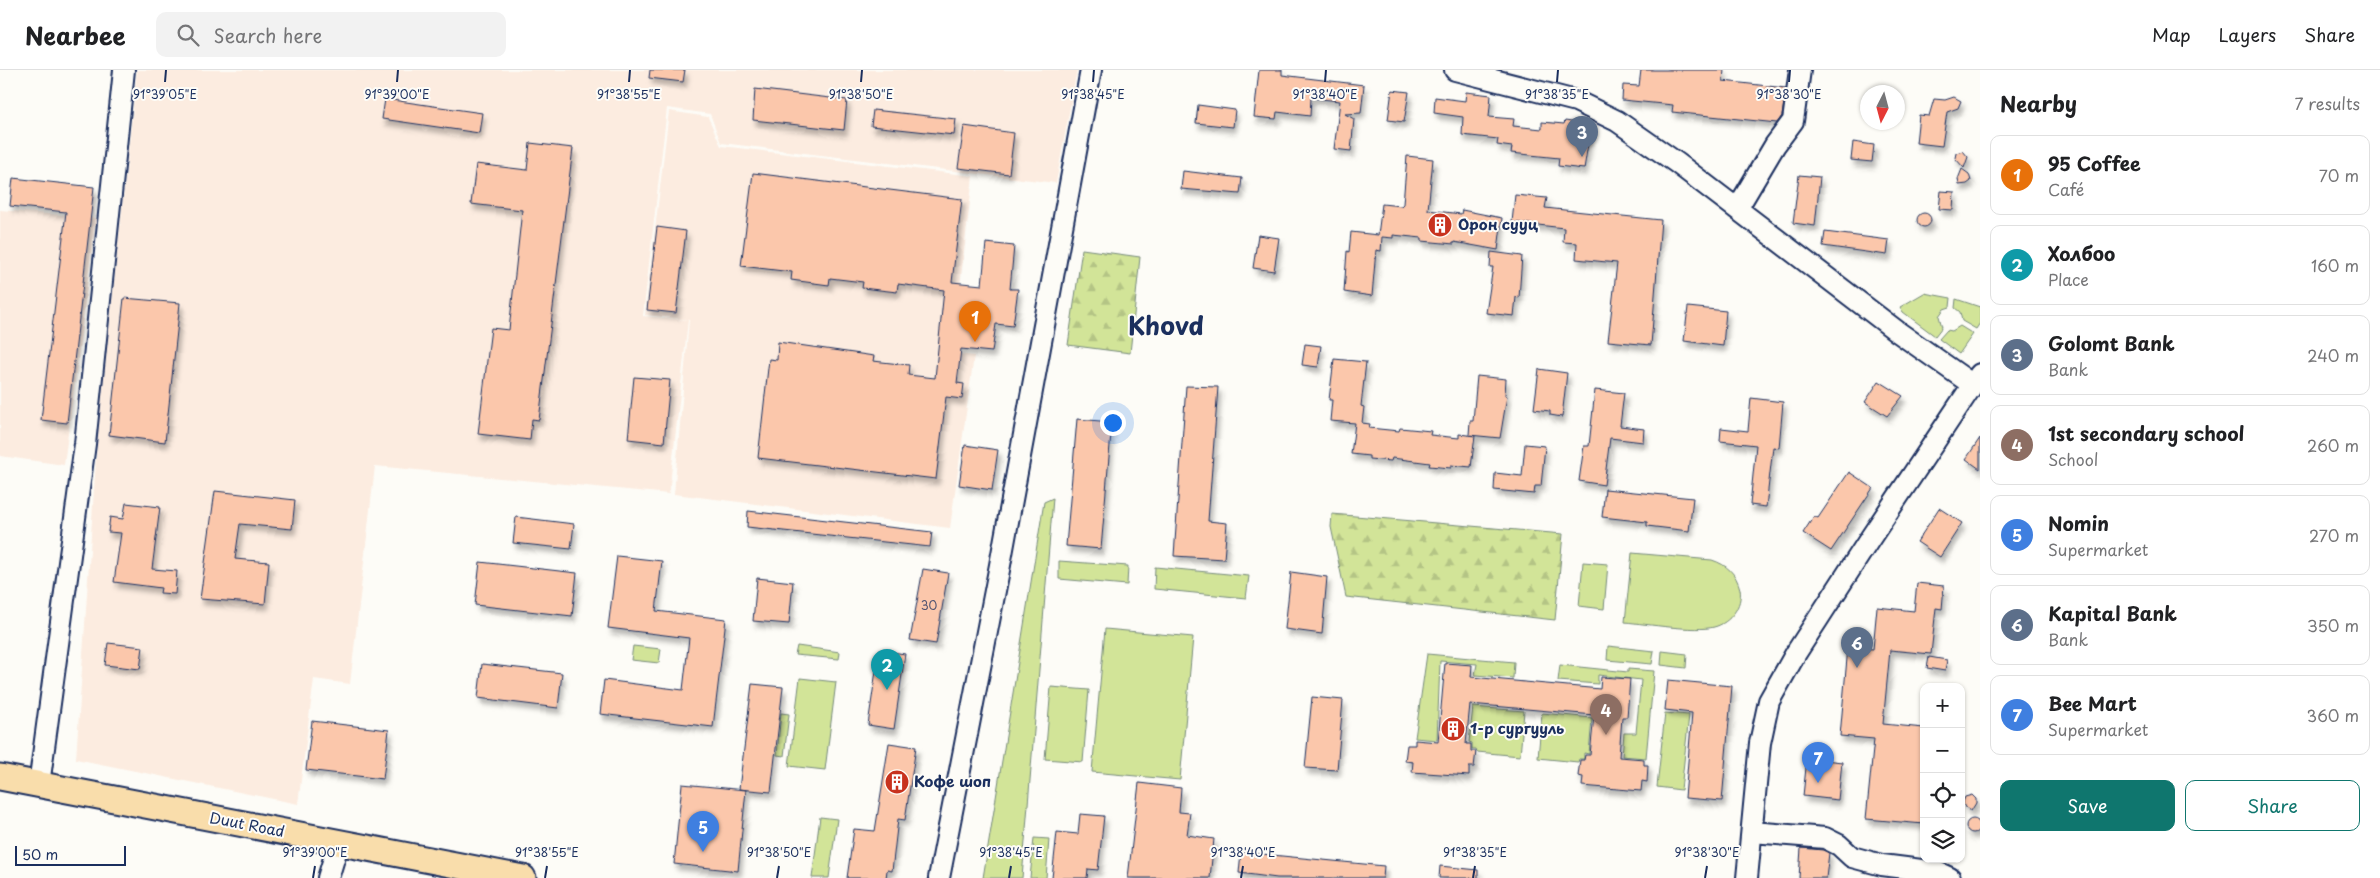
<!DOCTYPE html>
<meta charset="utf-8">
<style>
:root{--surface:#fff;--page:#f2f2f2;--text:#202124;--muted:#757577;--line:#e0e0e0;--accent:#0f766e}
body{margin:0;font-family:"Playpen Sans",sans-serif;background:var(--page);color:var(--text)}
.controls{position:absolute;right:15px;bottom:15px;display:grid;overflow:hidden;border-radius:10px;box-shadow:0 1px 4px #0004}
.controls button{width:45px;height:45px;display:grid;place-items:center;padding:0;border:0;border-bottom:1px solid var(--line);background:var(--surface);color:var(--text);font:25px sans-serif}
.compass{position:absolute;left:1860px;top:15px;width:45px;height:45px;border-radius:50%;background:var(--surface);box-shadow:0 1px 4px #0004;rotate:186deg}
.scale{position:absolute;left:15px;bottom:12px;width:111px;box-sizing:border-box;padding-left:5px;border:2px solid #1b2f5e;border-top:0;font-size:14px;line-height:18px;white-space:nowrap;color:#1b2f5e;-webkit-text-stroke:4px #fdfcf7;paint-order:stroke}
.you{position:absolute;left:1112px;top:352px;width:18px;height:18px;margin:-12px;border:4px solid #fff;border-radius:50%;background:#1a73e8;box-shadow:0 0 0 8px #1a73e833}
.badge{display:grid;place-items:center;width:32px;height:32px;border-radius:50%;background:var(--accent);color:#fff;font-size:16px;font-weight:700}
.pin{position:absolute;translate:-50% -41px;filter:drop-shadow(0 1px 2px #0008)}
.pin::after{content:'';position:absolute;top:26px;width:18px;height:15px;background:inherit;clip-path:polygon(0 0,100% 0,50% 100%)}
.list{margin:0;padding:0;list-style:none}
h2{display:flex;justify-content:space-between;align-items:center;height:65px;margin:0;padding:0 20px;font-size:21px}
h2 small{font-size:16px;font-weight:400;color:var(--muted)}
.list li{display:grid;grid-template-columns:32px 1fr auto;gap:15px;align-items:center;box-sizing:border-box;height:80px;margin:0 10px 10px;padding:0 10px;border:1px solid var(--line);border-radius:10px}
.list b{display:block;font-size:19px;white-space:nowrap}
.list p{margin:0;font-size:16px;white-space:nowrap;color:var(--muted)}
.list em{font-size:16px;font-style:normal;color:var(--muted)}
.actions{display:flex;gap:10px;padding:15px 20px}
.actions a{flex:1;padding:11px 0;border:1px solid var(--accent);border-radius:10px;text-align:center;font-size:18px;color:var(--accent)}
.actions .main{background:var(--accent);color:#fff}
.icon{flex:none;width:28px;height:28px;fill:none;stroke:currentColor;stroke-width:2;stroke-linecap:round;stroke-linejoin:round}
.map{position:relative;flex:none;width:1980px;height:808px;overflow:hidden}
header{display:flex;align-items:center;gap:30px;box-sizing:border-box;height:70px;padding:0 25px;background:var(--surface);border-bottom:1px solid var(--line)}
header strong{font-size:24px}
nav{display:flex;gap:28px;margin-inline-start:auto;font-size:18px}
.search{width:350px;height:45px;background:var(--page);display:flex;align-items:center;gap:12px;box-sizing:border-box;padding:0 18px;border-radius:10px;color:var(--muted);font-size:19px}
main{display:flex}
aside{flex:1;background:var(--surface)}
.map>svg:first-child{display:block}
.built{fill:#fcece0}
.grass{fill:#d2e498;stroke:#768a7b}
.forest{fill:url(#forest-firs);stroke:#768a7b}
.building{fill:#fbc7ab;stroke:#1b2f5e;filter:url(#shadow)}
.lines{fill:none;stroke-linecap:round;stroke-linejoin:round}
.minor-casing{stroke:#1b2f5e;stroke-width:24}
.major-casing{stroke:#1b2f5e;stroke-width:29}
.minor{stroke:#fdfcf7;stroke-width:20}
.major{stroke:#f9ddab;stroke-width:25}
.ticks{fill:none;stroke:#1b2f5e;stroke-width:2}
.labels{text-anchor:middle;stroke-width:4;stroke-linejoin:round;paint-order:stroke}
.number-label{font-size:12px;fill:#535571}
.poi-label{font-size:15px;font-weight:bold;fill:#1b2f5e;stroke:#fdfcf7;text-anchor:start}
.street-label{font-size:15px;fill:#1b2f5e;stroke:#fdfcf7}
.town-label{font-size:25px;font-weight:bold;fill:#1b2f5e;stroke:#fdfcf7}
.ticks-label{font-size:12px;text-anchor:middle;fill:#1b2f5e;stroke:#fdfcf7;stroke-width:4;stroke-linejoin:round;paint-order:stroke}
</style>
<header>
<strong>Nearbee</strong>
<div class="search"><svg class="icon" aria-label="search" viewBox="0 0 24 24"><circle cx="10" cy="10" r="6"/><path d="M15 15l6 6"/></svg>Search here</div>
<nav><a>Map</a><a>Layers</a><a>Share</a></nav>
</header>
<main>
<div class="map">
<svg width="1980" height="808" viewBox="0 0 1980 808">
<defs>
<pattern id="forest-firs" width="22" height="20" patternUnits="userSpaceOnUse" patternTransform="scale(1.25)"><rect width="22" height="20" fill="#d2e498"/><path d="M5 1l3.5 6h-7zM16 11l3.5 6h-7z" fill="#b4c485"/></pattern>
<filter id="shadow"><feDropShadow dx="3" dy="5.5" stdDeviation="2.5" flood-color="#0004"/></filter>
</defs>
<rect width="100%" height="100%" fill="#fdfcf7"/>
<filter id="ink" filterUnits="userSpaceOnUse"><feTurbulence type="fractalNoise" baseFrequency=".02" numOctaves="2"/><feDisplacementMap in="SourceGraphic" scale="10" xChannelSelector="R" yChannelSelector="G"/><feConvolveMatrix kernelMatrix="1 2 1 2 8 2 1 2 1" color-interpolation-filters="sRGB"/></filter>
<g filter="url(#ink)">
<path class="built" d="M137,0H1077L1056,113L721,73L710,44L667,38L643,246L688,250L669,424L375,396L350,614L314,609L298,734L76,689L98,360Z
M669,41L708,47L721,76L973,106L952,283L974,286L950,458L674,424L689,250L645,245Z
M0,140L96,148L64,395L0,386Z"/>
<path class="grass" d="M1924,223L1951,228L1950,237L1944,239L1939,246L1942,257L1935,266L1903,242L1900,237Z
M1956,229L1980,237V253L1976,259L1962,251L1960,242L1955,238Z
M1960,256L1973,264L1959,284L1939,269L1947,260L1952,261Z
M1053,428L1022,808H983L1044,432Z
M1632,483L1712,490C1727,495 1736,503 1740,519C1743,536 1730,553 1714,557C1696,562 1646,554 1625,552Z
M1059,491L1128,496L1127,515L1059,509Z
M1583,492L1608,494L1604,539L1579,536Z
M1155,497L1249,506L1246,528L1154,519Z
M1105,559L1193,567L1180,710L1092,702Z
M633,576L661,579L659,593L631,590Z
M797,576L840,582L839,589L795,585Z
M1608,576L1654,581L1652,594L1607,590Z
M1662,581L1687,584L1686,598L1661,595Z
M1427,584L1514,592L1513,608L1475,605L1477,594L1440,591L1437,670L1415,668Z
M1560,595L1628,602V599L1654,601L1646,688L1622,686L1624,663H1636L1641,610L1598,605V614L1558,611Z
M800,608L836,612L825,700L789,696Z
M1051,617L1089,620L1083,692L1045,689Z
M1473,637L1524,641L1520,686L1477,682L1476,679H1472V673L1469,672Z
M781,643L789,644L784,686L777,685Z
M1542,643L1592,648L1589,684L1584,683V689H1579L1578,692L1538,688Z
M1665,643L1689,645L1681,720L1657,717Z
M820,747L837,749L829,808H812Z
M1034,768L1049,769L1046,808H1030Z"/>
<path class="forest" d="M1082,179L1140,187L1130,283L1068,275Z
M1332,444L1563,464L1555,550L1346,527L1331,457Z"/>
<path class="building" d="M650,0H685L683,12L649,8Z
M1259,0H1282V5L1364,15L1361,43L1345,44L1354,49L1351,81L1334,79L1340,31L1311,28L1310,46L1277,42L1276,49L1254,47Z
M1641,0H1724L1723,11L1786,18L1782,46L1777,53L1672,42L1673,35L1622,30L1623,15L1639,16Z
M755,19L847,30L844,60L753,50Z
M1392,20L1409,22L1404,52L1388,50Z
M1466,22L1491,25L1489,47L1514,49L1513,56L1542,59V52L1564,54L1565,51L1591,55L1584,99L1558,96L1559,88L1511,83L1512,77L1497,75L1498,69L1462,65L1463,47L1434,43L1435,27L1465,31Z
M1954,27L1961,31L1958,38L1947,42L1942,76L1916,73L1919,45L1929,46L1934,29L1945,30Z
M385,29L482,43L479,63L382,49Z
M1198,35L1235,40L1233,57L1196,53Z
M873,40L956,49L954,65L871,56Z
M964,56L1014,63L1009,104L958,98Z
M1853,72L1874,75L1872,92L1851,90Z
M530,73L573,78L539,350L532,349L530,370L478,364L491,258L509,260L522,140L471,134L476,94L527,100Z
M1963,81L1968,87L1964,98L1955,88L1956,83Z
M1407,86L1433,89L1428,140L1461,144L1462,140L1502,148L1498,180L1454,172V174L1422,171V168L1393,165V168L1382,167L1381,181L1376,180L1372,226L1344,222L1347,181L1349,182L1351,162L1378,165L1382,134L1401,136L1403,134Z
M1962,99L1969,104L1971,111L1967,114L1959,115L1958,109Z
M1183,101L1242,108L1240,124L1181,119Z
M753,103L962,129L952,212L982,215L986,173L1014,176L1010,219H1018L1013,256L996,254L992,282L961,279L957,313L964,314L962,329L946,327L936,409L758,388L769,289L777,290L778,272L874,286L873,291L909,295L908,305L935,308L944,220L898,214L897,222L862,218L863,212L830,208L829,215L791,210L792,202L741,196Z
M1799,105L1820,107L1815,156L1793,153Z
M13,108L94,117L67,353L41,350L66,142L10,136Z
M1941,121L1954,122L1953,140L1939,139Z
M1515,125L1547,128L1545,138L1661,150L1651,275L1608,271L1617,193L1576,189L1577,173L1563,172L1564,158L1512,152Z
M1917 150a7 7 0 1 1 14 0a7 7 0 1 1-14 0Z
M657,157L686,161L676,243L647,240Z
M1825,162L1889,170L1887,185L1823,176Z
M1258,165L1279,168L1274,201L1253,198Z
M1491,182L1522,186L1519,228L1516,227L1514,246L1486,243L1493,197H1490Z
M124,228L180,233L165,372L109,365Z
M1688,237L1726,241L1723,276L1684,271Z
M1305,274L1321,276L1318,297L1302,295Z
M1334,289L1366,292L1361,336L1364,337L1362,353L1370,354L1369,358L1399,361L1400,358L1431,361L1430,365L1459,368V364L1475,366L1471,397L1451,395V398L1429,396L1430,393L1392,388L1391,391L1369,389V386L1351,384L1355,353L1330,351L1332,330H1329Z
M1539,299L1567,303L1562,347L1550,345V341L1534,339Z
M1477,306L1506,309L1505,325L1507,326L1500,368L1469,365L1470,351H1473Z
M634,307L670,310L664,373L628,369Z
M1879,311L1903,326L1887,346L1865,332Z
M1186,316L1218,317L1208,451L1227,453L1224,489L1174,486Z
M1595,320L1624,323L1620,356L1644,359L1643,372L1610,368L1604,415L1579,411L1584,376H1589Z
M1751,328L1783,332L1779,378L1773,377L1766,437L1750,435L1756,375L1720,371L1721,358L1748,361Z
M1077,349L1112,352L1101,479L1066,476Z
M1980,368V399L1966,389Z
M1525,374L1545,376L1541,416H1535L1534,424L1494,420L1495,403L1522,406Z
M965,375L998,380L992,420L959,415Z
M1849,402L1873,418L1831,481L1803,463L1814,446L1818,448Z
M1605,419L1693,428L1689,461L1647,456V452L1602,447Z
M215,421L295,430L292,459L240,454L235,489L269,492L265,534L200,529Z
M126,433L160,437L152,499L177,501L175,524L160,523L161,518L114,512L121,463L108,462L110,447L123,449Z
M1939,438L1962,453L1940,487L1917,472Z
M748,441L932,462L930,477L747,457Z
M516,447L574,454L571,479L513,473Z
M617,486L662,491L656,541L726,549L713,657L600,644L604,610L683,620L689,568L608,558Z
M480,492L577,503L572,546L475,535Z
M923,499L948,503L936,574L910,570Z
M1291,502L1327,507L1322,564L1285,559Z
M757,508L793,512L789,554L753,551Z
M1917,513L1944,516L1942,539L1936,538L1931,584L1890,580L1883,654L1924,658V754L1866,749L1874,669L1840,666L1848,577L1873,579L1877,537L1914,541Z
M108,573L143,577L140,599L105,595Z
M879,580L905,584L894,659L868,655Z
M1929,587L1947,590L1945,601L1927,598Z
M1445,593L1472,595L1471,607L1600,619L1601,607L1630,609L1627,647H1622L1619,687L1644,689V695H1648L1647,712L1642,711L1641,721L1582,716L1583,707L1578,706L1580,690H1584L1585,685H1590L1594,645L1470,634L1466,674H1471V681H1476L1474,697H1469V706L1412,702L1413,692L1405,691L1407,675H1415V670L1438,672Z
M482,594L562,603L558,638L478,628Z
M1668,610L1732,616L1722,731L1685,728L1692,643L1665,640Z
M752,614L783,617L771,722L739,719Z
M1312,627L1343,630L1337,700L1305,698Z
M312,651L389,660L383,709L306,700Z
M889,673L916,677L905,750L898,749L892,801L887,800L886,808H847L854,759L875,761Z
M1807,688L1842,692L1838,730L1803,726Z
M1139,713L1181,718L1179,742L1190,743L1187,765L1214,769L1210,808H1128Z
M682,714L746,720L738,801L674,794Z
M1972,725L1976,729V733L1971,741L1964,736L1963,732L1965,727Z
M1080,744L1104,746L1098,800L1088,799L1087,808H1052L1057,762L1078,764Z
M1966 756a7 7 0 1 1 14 0a7 7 0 1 1-14 0Z
M1801,778L1823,780L1829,783L1826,808H1799Z
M1241,782L1384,796L1383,808H1277L1239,803Z
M1440,796L1478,800V808H1439Z"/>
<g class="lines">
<defs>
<path id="minor" d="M1455,0L1576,31L1617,51L1677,93L1898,262L1973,315
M1737,139L1775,75L1793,51L1800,0
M39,715L85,374L124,0
M1752,762L1825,768L1839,775L1852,787L1882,795L1937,802L1950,808
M328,808L339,772
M939,808L1000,495L1091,0
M1747,808L1760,673L1769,631L1796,583L1871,467L1980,304"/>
<path id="major" d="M0,707L523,808"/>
</defs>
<use href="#minor" class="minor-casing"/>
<use href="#major" class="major-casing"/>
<use href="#minor" class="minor"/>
<use href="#major" class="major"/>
</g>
</g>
<path class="ticks" d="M165,12L166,0M397,12L398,0M629,12L630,0M861,12L862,0M1093,12L1094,0M1325,12L1326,0M1557,12L1558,0M1789,12L1790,0M313,808L315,796M545,808L547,796M777,808L779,796M1009,808L1011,796M1241,808L1243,796M1473,808L1475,796M1705,808L1707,796"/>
<defs>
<symbol id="building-disc" viewBox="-11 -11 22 22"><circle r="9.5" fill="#c8321e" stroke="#fdfcf7"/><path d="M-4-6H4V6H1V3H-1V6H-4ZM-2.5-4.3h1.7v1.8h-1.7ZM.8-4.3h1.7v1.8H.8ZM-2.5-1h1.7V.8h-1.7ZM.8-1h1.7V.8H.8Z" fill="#fff"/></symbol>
</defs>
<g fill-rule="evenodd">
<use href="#building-disc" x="1426" y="141" width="28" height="28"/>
<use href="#building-disc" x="1439" y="645" width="28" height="28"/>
<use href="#building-disc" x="883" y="698" width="28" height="28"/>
</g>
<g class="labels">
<g class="number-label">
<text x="929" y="540">30</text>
</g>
<g class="poi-label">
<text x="1458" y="160">Орон сууц</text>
<text x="1470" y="664">1-р сургууль</text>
<text x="914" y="717">Кофе шоп</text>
</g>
<g class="street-label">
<text transform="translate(247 755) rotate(11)" y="5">Duut Road</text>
</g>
<g class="town-label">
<text x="1166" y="265">Khovd</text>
</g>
</g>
<g class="ticks-label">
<text x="165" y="29">91°39'05"E</text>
<text x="397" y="29">91°39'00"E</text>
<text x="629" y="29">91°38'55"E</text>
<text x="861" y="29">91°38'50"E</text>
<text x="1093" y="29">91°38'45"E</text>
<text x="1325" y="29">91°38'40"E</text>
<text x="1557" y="29">91°38'35"E</text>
<text x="1789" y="29">91°38'30"E</text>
<text x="315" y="787">91°39'00"E</text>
<text x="547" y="787">91°38'55"E</text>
<text x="779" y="787">91°38'50"E</text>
<text x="1011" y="787">91°38'45"E</text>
<text x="1243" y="787">91°38'40"E</text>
<text x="1475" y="787">91°38'35"E</text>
<text x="1707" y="787">91°38'30"E</text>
</g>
</svg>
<div class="controls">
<button>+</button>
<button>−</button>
<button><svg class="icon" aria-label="locate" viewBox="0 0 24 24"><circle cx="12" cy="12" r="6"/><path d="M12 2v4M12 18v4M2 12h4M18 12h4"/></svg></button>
<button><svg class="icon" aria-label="layers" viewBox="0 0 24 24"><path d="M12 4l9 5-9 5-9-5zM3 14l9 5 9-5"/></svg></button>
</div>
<svg class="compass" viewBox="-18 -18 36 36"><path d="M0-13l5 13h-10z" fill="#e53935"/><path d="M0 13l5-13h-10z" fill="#757577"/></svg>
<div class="scale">50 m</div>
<div class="you"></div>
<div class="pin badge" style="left:975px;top:272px;background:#e8710a">1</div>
<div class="pin badge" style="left:887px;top:620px;background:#0f9aa8">2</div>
<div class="pin badge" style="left:1582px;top:87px;background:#5c6f8a">3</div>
<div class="pin badge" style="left:1606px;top:665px;background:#8d6e63">4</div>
<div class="pin badge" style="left:703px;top:782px;background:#3f7fe0">5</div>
<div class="pin badge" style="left:1857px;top:598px;background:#5c6f8a">6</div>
<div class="pin badge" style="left:1818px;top:713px;background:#3f7fe0">7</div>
</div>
<aside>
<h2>Nearby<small>7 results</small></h2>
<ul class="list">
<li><span class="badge" style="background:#e8710a">1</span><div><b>95 Coffee</b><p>Café</p></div><em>70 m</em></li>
<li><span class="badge" style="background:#0f9aa8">2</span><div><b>Холбоо</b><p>Place</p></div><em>160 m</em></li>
<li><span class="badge" style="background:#5c6f8a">3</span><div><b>Golomt Bank</b><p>Bank</p></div><em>240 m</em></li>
<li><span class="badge" style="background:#8d6e63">4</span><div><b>1st secondary school</b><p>School</p></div><em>260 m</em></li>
<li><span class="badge" style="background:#3f7fe0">5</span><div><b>Nomin</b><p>Supermarket</p></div><em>270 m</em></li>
<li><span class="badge" style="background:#5c6f8a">6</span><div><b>Kapital Bank</b><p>Bank</p></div><em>350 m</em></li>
<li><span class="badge" style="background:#3f7fe0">7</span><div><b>Bee Mart</b><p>Supermarket</p></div><em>360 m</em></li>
</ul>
<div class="actions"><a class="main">Save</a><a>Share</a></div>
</aside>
</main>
